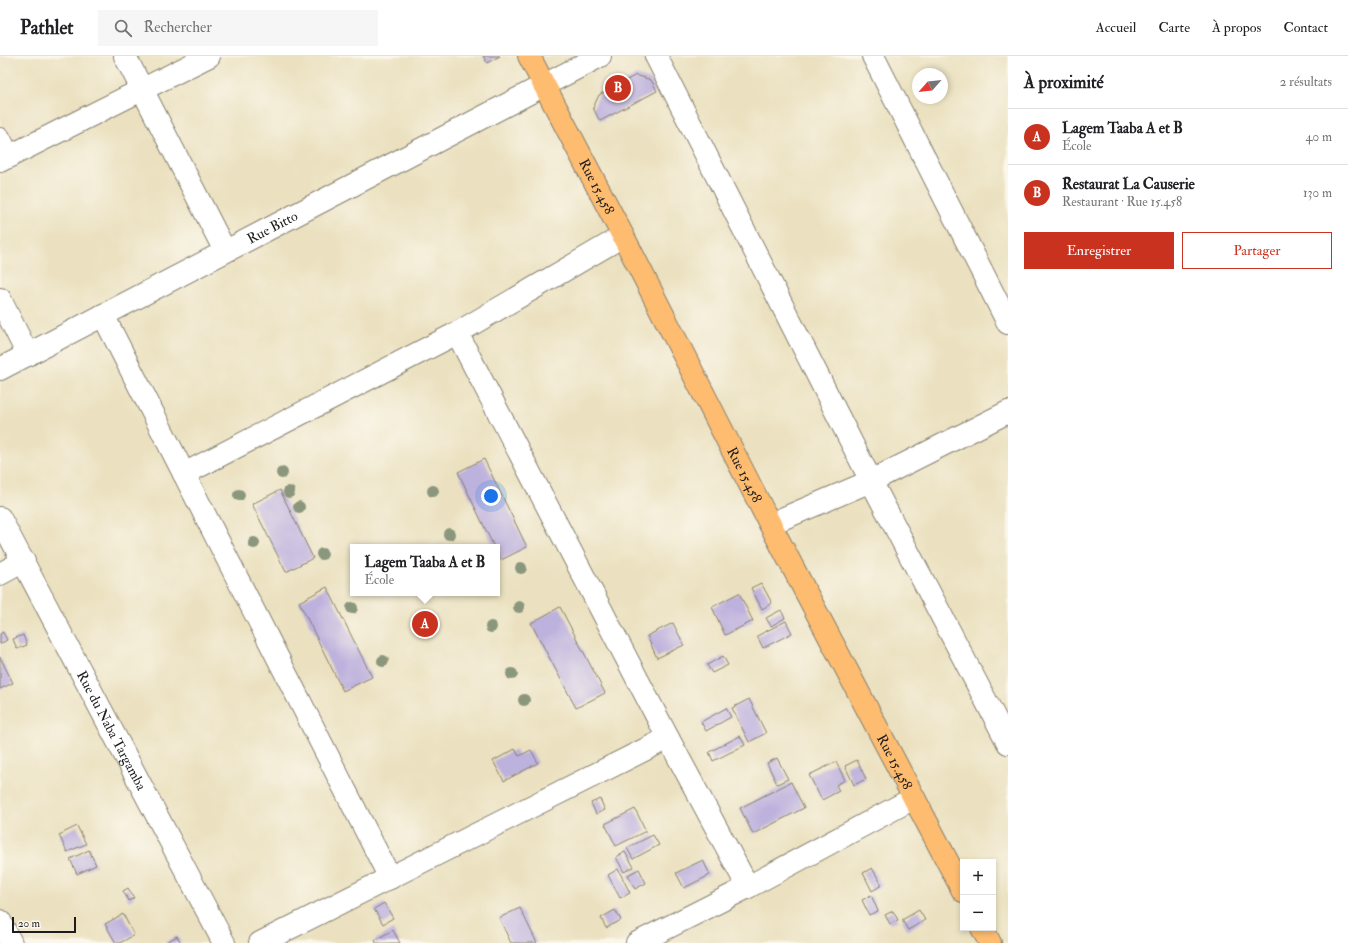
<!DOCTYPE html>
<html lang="fr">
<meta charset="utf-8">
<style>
:root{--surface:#fff;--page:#f6f6f6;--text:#202124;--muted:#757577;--line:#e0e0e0;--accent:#c8321e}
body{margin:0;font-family:"IM FELL Double Pica",serif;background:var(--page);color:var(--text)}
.controls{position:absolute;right:12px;bottom:12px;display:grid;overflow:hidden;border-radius:0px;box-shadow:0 2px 6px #0003}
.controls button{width:36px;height:36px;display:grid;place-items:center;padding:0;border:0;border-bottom:1px solid var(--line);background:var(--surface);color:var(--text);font:20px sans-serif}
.compass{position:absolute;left:912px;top:12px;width:36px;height:36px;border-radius:50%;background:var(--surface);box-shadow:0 2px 6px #0003;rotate:243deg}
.scale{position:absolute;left:12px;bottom:10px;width:64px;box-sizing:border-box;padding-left:4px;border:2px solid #1c1c1c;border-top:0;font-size:11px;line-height:14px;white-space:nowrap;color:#1c1c1c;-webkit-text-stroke:3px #fbf7ec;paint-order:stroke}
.you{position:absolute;left:491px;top:440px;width:14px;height:14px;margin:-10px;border:3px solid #fff;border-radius:50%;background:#1a73e8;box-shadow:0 0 0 6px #1a73e833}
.badge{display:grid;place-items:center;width:26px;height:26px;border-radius:50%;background:var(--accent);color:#fff;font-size:13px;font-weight:700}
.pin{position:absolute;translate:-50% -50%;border:2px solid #fff;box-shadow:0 1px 4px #0006}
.popup{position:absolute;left:350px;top:488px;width:150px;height:52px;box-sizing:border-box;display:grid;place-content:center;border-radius:0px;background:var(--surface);filter:drop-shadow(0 1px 3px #0005);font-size:13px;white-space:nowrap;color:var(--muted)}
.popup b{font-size:15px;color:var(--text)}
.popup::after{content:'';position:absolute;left:50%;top:100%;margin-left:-8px;border:8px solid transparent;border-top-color:var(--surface)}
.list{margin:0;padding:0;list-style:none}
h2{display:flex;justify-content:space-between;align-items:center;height:52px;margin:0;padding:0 16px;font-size:17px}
h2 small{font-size:13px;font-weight:400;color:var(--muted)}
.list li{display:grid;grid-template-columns:26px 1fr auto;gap:12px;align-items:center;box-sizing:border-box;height:56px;padding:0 16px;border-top:1px solid var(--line)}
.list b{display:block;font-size:15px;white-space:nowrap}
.list p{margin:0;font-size:13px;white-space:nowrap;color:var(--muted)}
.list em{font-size:13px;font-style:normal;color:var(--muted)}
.actions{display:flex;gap:8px;padding:12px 16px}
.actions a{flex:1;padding:9px 0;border:1px solid var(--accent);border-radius:0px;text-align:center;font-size:14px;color:var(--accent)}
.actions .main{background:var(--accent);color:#fff}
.icon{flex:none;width:22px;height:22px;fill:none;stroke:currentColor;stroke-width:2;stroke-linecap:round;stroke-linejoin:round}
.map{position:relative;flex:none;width:1008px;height:887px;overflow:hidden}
header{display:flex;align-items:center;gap:24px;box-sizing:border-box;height:56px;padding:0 20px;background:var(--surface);border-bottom:1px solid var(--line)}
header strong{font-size:19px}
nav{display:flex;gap:22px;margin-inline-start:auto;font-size:14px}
.search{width:280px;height:36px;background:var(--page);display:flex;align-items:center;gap:10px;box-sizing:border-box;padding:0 14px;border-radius:0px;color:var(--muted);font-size:15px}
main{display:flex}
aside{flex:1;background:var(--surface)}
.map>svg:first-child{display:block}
.building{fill:#bdb1dd}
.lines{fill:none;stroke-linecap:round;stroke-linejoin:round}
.minor-casing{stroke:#847e6e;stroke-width:24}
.major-casing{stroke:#847e6e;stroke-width:24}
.minor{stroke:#fff;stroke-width:22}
.major{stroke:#fdbc70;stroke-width:22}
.tree{fill:#8b977d}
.labels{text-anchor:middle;stroke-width:3;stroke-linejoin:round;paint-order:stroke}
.street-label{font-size:14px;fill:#1c1c1c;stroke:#fbf7ec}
</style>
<header>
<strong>Pathlet</strong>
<div class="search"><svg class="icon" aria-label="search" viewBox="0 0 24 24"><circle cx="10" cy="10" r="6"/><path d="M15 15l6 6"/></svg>Rechercher</div>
<nav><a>Accueil</a><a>Carte</a><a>À propos</a><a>Contact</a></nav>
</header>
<main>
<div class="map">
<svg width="1008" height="887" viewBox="0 0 1008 887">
<rect width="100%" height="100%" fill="#fbf7ec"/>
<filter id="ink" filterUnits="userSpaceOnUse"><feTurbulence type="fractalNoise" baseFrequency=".025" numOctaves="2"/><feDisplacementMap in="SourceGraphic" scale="8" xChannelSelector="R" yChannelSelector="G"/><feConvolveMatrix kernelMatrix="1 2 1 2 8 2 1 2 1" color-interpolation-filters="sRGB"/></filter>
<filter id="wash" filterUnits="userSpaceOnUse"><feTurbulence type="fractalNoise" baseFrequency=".012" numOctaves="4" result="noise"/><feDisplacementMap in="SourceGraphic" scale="16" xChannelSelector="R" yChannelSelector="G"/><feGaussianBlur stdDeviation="0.9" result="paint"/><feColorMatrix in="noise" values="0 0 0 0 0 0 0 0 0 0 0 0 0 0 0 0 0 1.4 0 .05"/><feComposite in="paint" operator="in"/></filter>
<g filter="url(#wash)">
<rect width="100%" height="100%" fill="#ebe1c0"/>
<g id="blocks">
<path class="building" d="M483,0H500L487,7Z
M636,19L651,24L657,35L600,65L593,52L599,39Z
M484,403L527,491L501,504L497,496V491H494L458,416Z
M280,434L313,502L286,516L252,448Z
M761,527L772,547L762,553L751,532Z
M327,531L372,621L343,635L299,546Z
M739,537L753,565L725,579L712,551Z
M560,551L605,637L576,652L531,567Z
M781,554L785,562L771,570L766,562Z
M786,565L792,577L763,592L757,580Z
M673,567L684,589L657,602L647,580Z
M3,576L7,584L0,588V578Z
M23,579L27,589L17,593L13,583Z
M723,600L728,609L712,617L707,609Z
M0,601L13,627L0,633Z
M749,643L766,677L749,686L732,652Z
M726,652L731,661L706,675L701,666Z
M740,680L745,689L713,705L709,696Z
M515,693L519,700L531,694L538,707L504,725L493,705Z
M777,702L788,723L777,728L767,707Z
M857,704L866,723L854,729L845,710Z
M836,706L845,724L836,729L839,735L822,744L809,719Z
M791,726L804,752L753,778L740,752Z
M600,743L605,754L596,758L591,747Z
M635,753L646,775L616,790L605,768Z
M77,770L86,788L67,796L59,779Z
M653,779L659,789L633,803L627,792Z
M89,794L96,809L77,818L70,803Z
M625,796L634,811L624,816L616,801Z
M703,804L710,819L684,832L676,817Z
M872,812L882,829L872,835L863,817Z
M618,813L630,837L620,842L608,819Z
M639,813L646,827L635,833L628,819Z
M128,832L134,842L129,845L123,835Z
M871,839L878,855L869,859L862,844Z
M384,847L393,862L383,868L374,853Z
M520,852L537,887H511L499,862Z
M615,854L621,864L606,872L601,862Z
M919,854L925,864L908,874L902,864Z
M893,855L898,864L890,868L885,859Z
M123,858L134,879L120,887H116L105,868Z
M393,874L400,887H376L375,884Z
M177,880L181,887H164Z"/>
</g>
</g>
<g filter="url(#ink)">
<use href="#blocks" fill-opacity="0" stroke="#847e6e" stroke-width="1"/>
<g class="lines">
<defs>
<g id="minor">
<path d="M125,0L225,195"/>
<path d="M656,0L871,425L1008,687"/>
<path d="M873,0L1008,267"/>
<path d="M0,83L9,101"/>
<path d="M0,105L209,0"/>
<path d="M0,243L28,299"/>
<path d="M103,259L390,822"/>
<path d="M457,277L668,682L748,831"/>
<path id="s1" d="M0,313L600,0"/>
<path d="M184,418L457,277L623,180"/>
<path id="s2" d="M0,462L224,887"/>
<path d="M770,468L871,425L1008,356"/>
<path d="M0,518L24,505"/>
<path d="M0,865L11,887"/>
<path d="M260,887L668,682"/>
<path d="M637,887L748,831L914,742"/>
</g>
<g id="major">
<path id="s3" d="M529,0L623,180L770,468L963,835"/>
<path d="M982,872L990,887"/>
</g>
</defs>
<use href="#minor" class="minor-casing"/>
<use href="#major" class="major-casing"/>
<use href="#minor" class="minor"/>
<use href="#major" class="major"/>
</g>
<g class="tree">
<circle cx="282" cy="417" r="6"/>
<circle cx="433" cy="435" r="6"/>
<circle cx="289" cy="436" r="6"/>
<circle cx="239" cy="439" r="6"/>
<circle cx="299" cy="451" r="6"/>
<circle cx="449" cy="478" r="6"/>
<circle cx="254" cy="487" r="6"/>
<circle cx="322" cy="498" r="6"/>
<circle cx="521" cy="512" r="6"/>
<circle cx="519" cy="551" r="6"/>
<circle cx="352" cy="552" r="6"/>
<circle cx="491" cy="571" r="6"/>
<circle cx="383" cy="605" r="6"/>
<circle cx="512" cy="618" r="6"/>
<circle cx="524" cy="644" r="6"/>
</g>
</g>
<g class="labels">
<g class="street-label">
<text dy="5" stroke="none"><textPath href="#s3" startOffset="147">Rue 15.458</textPath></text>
<text dy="5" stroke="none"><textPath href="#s1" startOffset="307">Rue Bitto</textPath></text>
<text dy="5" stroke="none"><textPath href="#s3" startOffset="471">Rue 15.458</textPath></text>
<text dy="5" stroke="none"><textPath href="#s2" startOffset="240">Rue du Naba Targamba</textPath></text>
<text dy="5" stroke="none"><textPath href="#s3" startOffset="795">Rue 15.458</textPath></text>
</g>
</g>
</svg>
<div class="controls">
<button>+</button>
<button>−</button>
</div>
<svg class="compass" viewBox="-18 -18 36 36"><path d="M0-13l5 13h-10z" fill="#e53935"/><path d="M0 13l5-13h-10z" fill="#757577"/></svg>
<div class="scale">20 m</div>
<div class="you"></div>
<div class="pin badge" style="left:425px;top:568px">A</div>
<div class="popup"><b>Lagem Taaba A et B</b>École</div>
<div class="pin badge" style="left:618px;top:32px">B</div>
</div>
<aside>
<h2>À proximité<small>2 résultats</small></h2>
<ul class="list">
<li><span class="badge">A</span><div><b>Lagem Taaba A et B</b><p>École</p></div><em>40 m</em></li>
<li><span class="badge">B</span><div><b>Restaurat La Causerie</b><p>Restaurant · Rue 15.458</p></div><em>130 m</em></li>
</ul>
<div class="actions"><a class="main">Enregistrer</a><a>Partager</a></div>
</aside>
</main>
